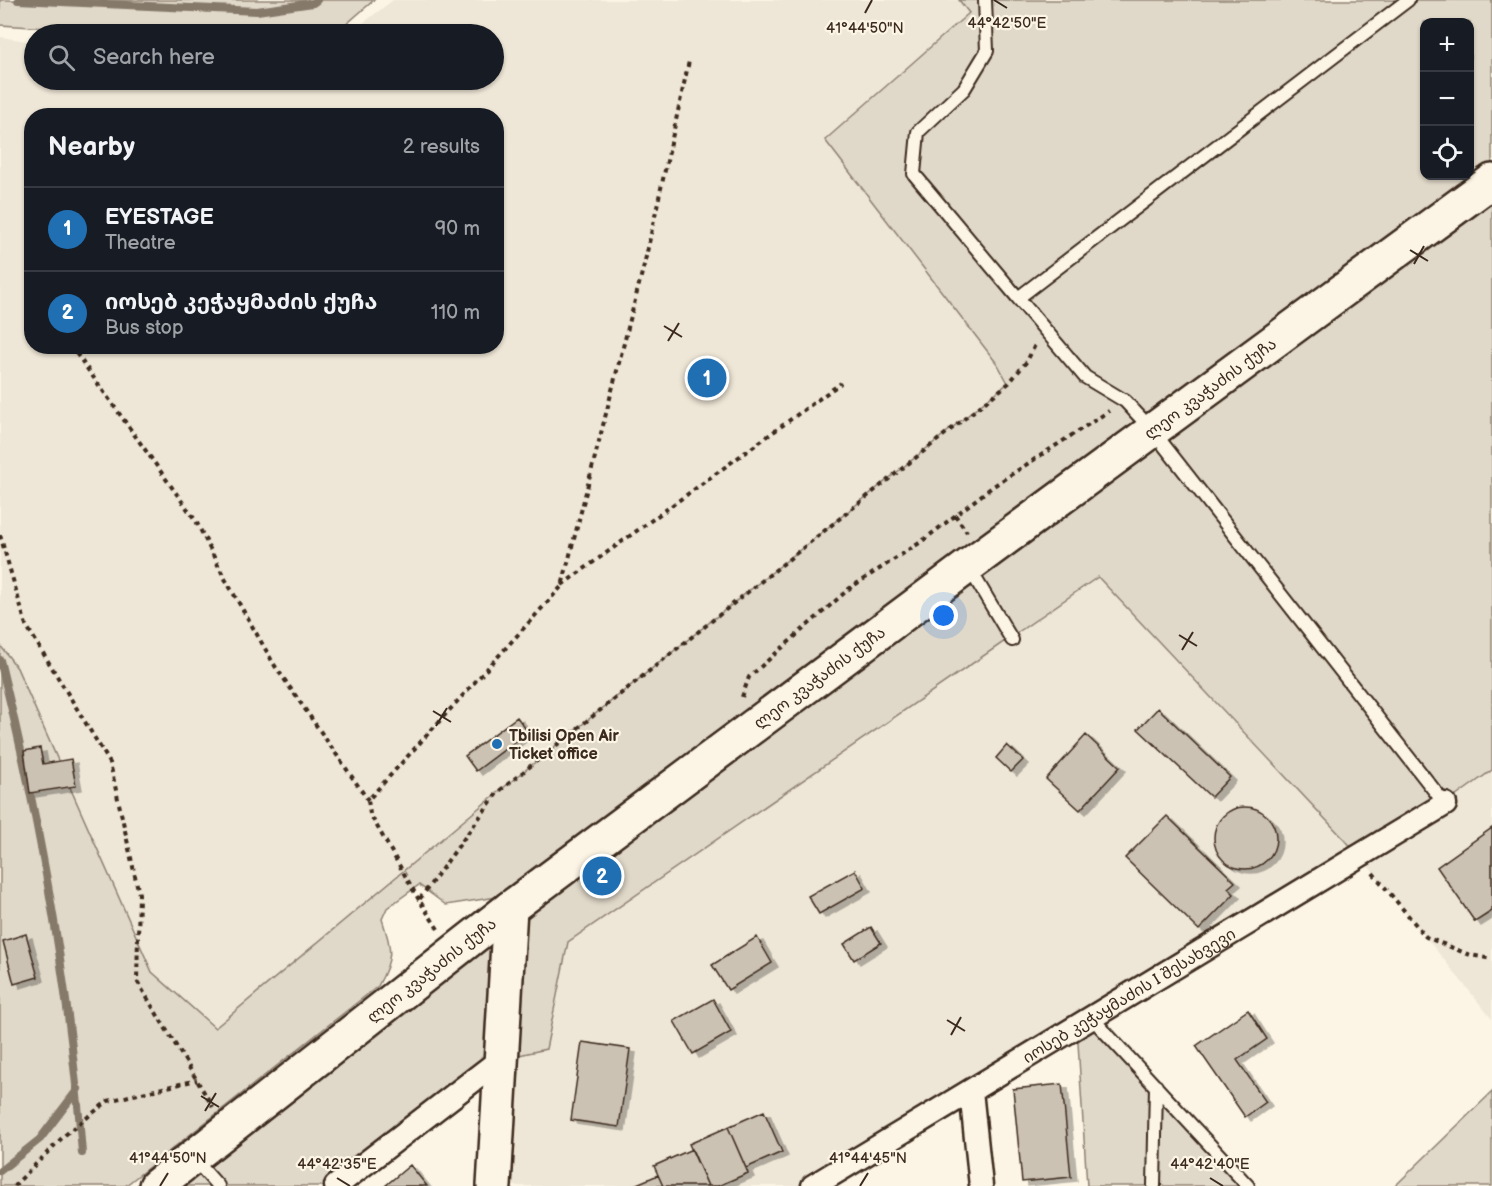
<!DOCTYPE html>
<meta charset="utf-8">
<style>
:root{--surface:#171b24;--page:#242831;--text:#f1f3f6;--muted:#9ea1a6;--line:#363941;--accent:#1f6fb2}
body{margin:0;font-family:"Balsamiq Sans","Noto Sans Georgian",sans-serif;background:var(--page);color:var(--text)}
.controls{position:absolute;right:18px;top:18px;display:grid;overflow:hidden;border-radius:12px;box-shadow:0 2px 4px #0004}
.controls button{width:54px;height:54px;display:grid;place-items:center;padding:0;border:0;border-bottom:2px solid var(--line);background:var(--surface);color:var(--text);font:30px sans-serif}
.you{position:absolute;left:944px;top:616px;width:21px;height:21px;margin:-15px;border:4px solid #fff;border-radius:50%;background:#1a73e8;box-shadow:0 0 0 9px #1a73e833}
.badge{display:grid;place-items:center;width:39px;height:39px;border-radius:50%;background:var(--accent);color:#fff;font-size:20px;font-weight:700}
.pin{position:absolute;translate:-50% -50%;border:3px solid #fff;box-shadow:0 2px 6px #0006}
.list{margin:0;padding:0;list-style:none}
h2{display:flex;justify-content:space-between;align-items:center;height:78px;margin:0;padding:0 24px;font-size:26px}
h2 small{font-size:20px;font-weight:400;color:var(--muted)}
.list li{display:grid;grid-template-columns:39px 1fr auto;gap:18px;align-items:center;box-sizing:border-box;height:84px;padding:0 24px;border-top:2px solid var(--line)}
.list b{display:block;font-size:22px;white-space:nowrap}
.list p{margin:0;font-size:20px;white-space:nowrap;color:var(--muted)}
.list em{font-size:20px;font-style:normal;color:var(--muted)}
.icon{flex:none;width:33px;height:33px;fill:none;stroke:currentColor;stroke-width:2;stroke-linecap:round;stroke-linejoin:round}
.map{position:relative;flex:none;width:1492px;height:1186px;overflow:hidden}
.search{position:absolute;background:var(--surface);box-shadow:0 2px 4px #0004;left:24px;top:24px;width:480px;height:66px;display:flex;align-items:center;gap:15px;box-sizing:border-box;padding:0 21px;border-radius:33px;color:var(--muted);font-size:22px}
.panel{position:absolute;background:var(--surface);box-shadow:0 2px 4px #0004;left:24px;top:108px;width:480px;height:246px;border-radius:24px}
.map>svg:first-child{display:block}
.built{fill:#eee6d6;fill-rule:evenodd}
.green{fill:#e0d8c8;stroke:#8e8173;stroke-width:1.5;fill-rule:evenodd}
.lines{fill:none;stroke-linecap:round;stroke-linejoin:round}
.stream{stroke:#85796b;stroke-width:8}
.building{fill:#ccc2b3;stroke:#3b2a1e;stroke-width:1.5;filter:url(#shadow)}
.lane-casing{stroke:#3b2a1e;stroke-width:16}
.street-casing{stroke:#3b2a1e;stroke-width:27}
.secondary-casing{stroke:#3b2a1e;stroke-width:38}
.path{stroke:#3b2a1e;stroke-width:4;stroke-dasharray:4.5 4.5;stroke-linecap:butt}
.lane{stroke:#fcf5e5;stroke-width:12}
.street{stroke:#fcf5e5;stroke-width:22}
.secondary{stroke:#fcf5e5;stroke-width:33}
.ticks{fill:none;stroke:#3b2a1e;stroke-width:2}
.poi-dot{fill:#1f6fb2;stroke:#fcf5e5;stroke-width:2}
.labels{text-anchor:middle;stroke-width:4.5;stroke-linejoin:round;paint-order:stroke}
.street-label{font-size:16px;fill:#3b2a1e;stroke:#fcf5e5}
.poi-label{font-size:16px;font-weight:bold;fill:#3b2a1e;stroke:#fcf5e5;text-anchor:start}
.ticks-label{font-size:15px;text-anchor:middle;fill:#3b2a1e;stroke:#fcf5e5;stroke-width:4.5;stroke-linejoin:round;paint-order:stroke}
</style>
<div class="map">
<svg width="1492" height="1186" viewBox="0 0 1492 1186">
<defs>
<filter id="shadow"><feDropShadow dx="6" dy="4" stdDeviation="0" flood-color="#0004"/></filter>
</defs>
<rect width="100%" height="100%" fill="#fcf5e5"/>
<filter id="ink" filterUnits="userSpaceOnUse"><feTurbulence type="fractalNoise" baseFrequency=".0167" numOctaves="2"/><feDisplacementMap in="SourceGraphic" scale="12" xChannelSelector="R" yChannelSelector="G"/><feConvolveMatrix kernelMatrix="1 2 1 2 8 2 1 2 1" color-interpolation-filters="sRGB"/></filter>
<g filter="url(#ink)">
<path class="built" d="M393,0H959L969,13L826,140L998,365L1009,383L498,792L215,1028L152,972L17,668L0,645V37L34,42V80H494V34H349ZM32,116H496V346H32Z
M1099,577L1360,856L1445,804L1492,770V1019L1360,856L813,1186H494L501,1059L546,1049L568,942Z"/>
<path class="green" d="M0,0H374L343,27L328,34H149L0,25Z
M959,0H1492V163L1163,402L817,668L497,897L446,905L419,885L387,908L382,919C392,951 394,957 378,986L125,1186H0V645L17,668L152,972L215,1028L498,792L1008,383L998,365L825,140L969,13ZM1424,22H1470V176H1424Z
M1492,181V770L1445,804L1360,856L1098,577L568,942L546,1049L501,1059L336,1186H156Z
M1092,1018L1248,1186H1087L1077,1027Z
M1492,1092V1186H1395Z"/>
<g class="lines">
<path class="stream" d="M18,0L257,11L313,3L317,0
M0,660C40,822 70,988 82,1153
M0,1171L40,1139L78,1089"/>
</g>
<path class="building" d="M1158,708L1230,777L1211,797L1138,729Z
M517,717L528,732L476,771L465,756Z
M1086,735L1120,767L1080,810L1046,779Z
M1007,745L1023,760L1011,772L996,758Z
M40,748L43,764L71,759L76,786L30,793L24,751Z
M1214 838a31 31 0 1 1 62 0a31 31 0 1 1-62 0Z
M1167,816L1235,882L1228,888L1234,894L1199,930L1125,858Z
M1492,828V911L1475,922L1437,867Z
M855,870L865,888L819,914L808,896Z
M871,927L881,943L854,960L844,944Z
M26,934L38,977L14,984L3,941Z
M757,937L772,963L728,990L712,965Z
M713,999L731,1032L693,1054L674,1021Z
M1248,1010L1267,1039L1237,1060L1266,1102L1245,1117L1196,1046Z
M582,1042L630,1049L619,1127L571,1120Z
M1062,1084L1071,1177L1022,1182L1013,1089Z
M764,1111L782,1152L746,1168L728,1127Z
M728,1127L748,1173L718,1186H708L689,1144Z
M692,1149L708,1186H663L654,1166Z
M410,1165L427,1186H385Z
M658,1175L663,1186H632Z"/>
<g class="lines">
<defs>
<path id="lane" d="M985,0L987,51L964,89L918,132L914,174L1018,298
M1408,0L1018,298L1085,377L1125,401L1152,430L1445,804
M968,566L1012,640
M1092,1018L1248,1186
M194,1159L218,1186
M1154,1186L1156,1086"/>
<g id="street">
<path d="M971,1091L981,1186"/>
<path d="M336,1186L501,1059"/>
<path id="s1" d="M813,1186L1445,804"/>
</g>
<g id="secondary">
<path id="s2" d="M156,1186L510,908L968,566L1492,181"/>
<path d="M494,1186L510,908"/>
</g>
</defs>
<use href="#lane" class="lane-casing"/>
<use href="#street" class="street-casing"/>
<use href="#secondary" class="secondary-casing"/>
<path class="path" d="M71,346L196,521L224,577L275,666L368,800
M955,515L967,532
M0,535L26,625L110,763L139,894L137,981L213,1107
M562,585L841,383
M742,697L749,677L850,588L921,542L992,487L1109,411
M1373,873L1426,937L1470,955L1492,959
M419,900L370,814L368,800L562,586L645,261L689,61
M438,929L419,900L498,792L1009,383L1027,361L1035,345
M14,1186L65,1135L108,1101L197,1080"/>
<use href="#lane" class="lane"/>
<use href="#street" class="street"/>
<use href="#secondary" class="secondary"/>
</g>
</g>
<path class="ticks" d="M994,0L1007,8M865,13L872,0M1410,250L1428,261M1414,264L1424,246M664,326L682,337M668,341L679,323M1179,635L1197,646M1182,650L1193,632M433,711L451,722M436,726L447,708M947,1020L965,1031M951,1035L961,1017M201,1096L219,1107M205,1111L216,1093M337,1178L350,1186M1210,1178L1223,1186M160,1186L168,1173M860,1186L868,1173"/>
<circle class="poi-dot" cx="497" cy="744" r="6"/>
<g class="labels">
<g class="street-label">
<text dy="6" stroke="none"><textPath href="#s2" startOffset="1322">ლეო კვაჭაძის ქუჩა</textPath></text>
<text dy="6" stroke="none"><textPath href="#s2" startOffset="836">ლეო კვაჭაძის ქუჩა</textPath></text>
<text dy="6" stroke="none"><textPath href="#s2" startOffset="350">ლეო კვაჭაძის ქუჩა</textPath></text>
<text dy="6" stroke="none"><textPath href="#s1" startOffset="369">იოსებ კეჭაყმაძის I შესახვევი</textPath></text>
</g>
<g class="poi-label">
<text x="509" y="741">Tbilisi Open Air<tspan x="509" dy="18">Ticket office</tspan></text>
</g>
</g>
<g class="ticks-label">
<text x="1007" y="28">44°42'50"E</text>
<text x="865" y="33">41°44'50"N</text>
<text x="168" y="1163">41°44'50"N</text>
<text x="868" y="1163">41°44'45"N</text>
<text x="337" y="1169">44°42'35"E</text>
<text x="1210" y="1169">44°42'40"E</text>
</g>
</svg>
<div class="controls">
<button>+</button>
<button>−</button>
<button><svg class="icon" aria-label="locate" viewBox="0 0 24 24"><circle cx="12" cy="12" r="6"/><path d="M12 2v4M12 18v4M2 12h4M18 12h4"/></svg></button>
</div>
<div class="you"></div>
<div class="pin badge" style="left:707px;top:378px">1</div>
<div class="pin badge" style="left:602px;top:876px">2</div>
<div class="search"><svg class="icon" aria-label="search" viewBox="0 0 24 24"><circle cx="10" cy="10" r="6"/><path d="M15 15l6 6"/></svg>Search here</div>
<section class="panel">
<h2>Nearby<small>2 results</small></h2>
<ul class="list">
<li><span class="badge">1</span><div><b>EYESTAGE</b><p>Theatre</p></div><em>90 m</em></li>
<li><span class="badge">2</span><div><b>იოსებ კეჭაყმაძის ქუჩა</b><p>Bus stop</p></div><em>110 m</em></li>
</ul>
</section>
</div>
